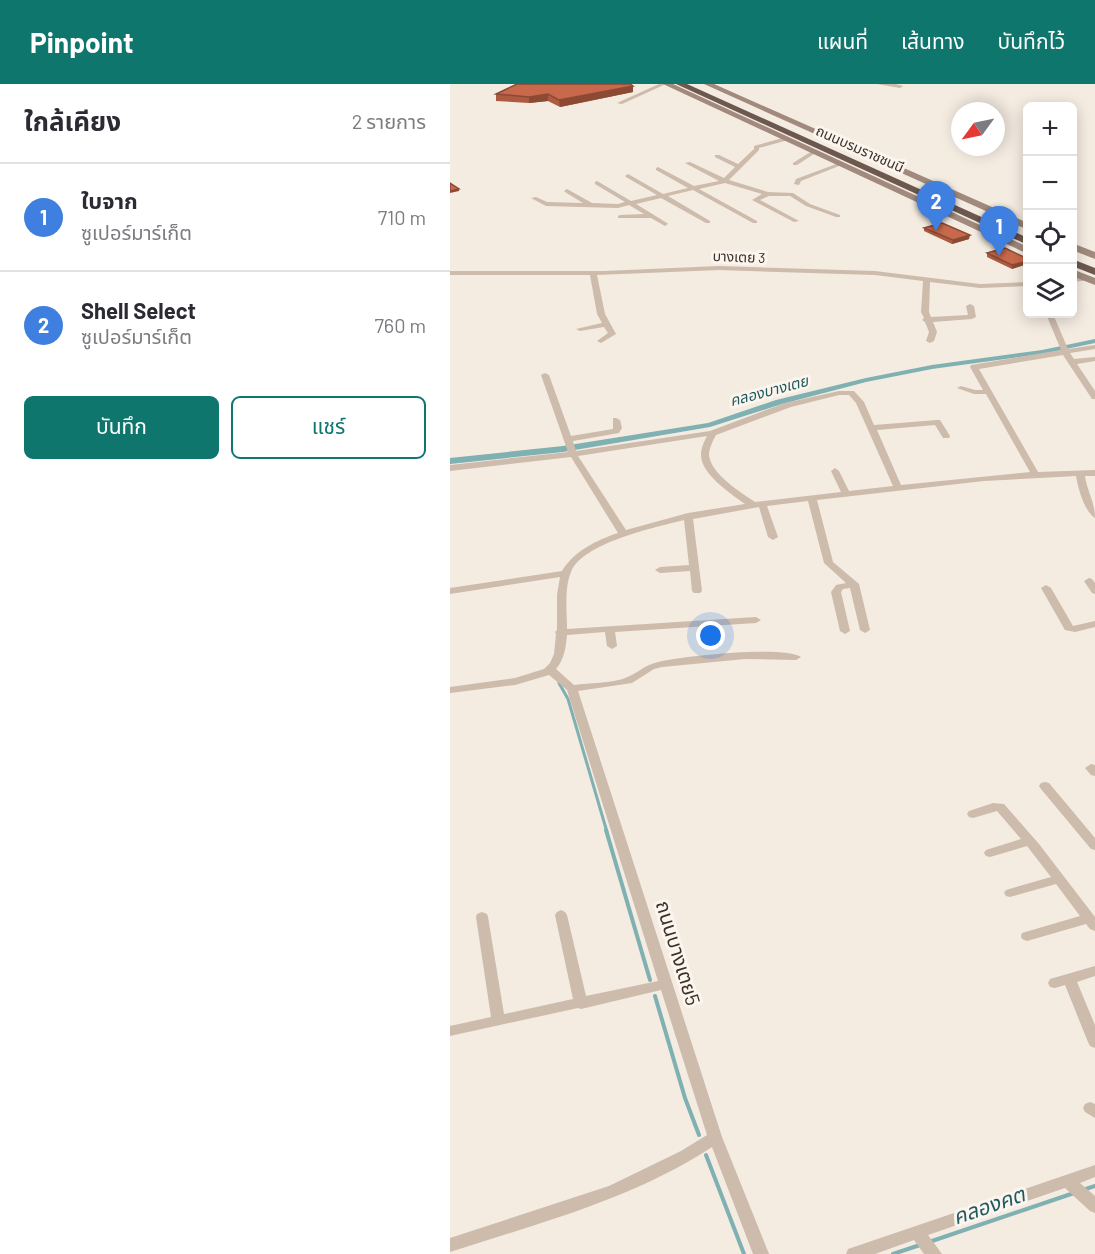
<!DOCTYPE html>
<html lang="th">
<meta charset="utf-8">
<style>
:root{--surface:#fff;--page:#f2f2f3;--text:#2b2b33;--muted:#7c7c81;--line:#e1e1e2;--accent:#0f766e}
body{margin:0;font-family:Barlow,"Noto Sans Thai",sans-serif;background:var(--page);color:var(--text)}
.controls{position:absolute;right:18px;top:18px;display:grid;overflow:hidden;border-radius:9px;box-shadow:0 3px 15px #0003}
.controls button{width:54px;height:54px;display:grid;place-items:center;padding:0;border:0;border-bottom:2px solid var(--line);background:var(--surface);color:var(--text);font:30px sans-serif}
.compass{position:absolute;left:501px;top:18px;width:54px;height:54px;border-radius:50%;background:var(--surface);box-shadow:0 3px 15px #0003;rotate:237deg}
.you{position:absolute;left:261px;top:552px;width:21px;height:21px;margin:-15px;border:4px solid #fff;border-radius:50%;background:#1a73e8;box-shadow:0 0 0 9px #1a73e833}
.badge{display:grid;place-items:center;width:39px;height:39px;border-radius:50%;background:var(--accent);color:#fff;font-size:20px;font-weight:700}
.pin{position:absolute;translate:-50% -50px;filter:drop-shadow(0 2px 3px #0008)}
.pin::after{content:'';position:absolute;top:32px;width:21px;height:18px;background:inherit;clip-path:polygon(0 0,100% 0,50% 100%)}
.list{margin:0;padding:0;list-style:none}
h2{display:flex;justify-content:space-between;align-items:center;height:78px;margin:0;padding:0 24px;font-size:26px}
h2 small{font-size:20px;font-weight:400;color:var(--muted)}
.list li{display:grid;grid-template-columns:39px 1fr auto;gap:18px;align-items:center;box-sizing:border-box;height:108px;padding:0 24px;border-top:2px solid var(--line)}
.list b{display:block;font-size:22px;white-space:nowrap}
.list p{margin:0;font-size:20px;white-space:nowrap;color:var(--muted)}
.list em{font-size:20px;font-style:normal;color:var(--muted)}
.actions{display:flex;gap:12px;padding:18px 24px}
.actions a{flex:1;padding:14px 0;border:2px solid var(--accent);border-radius:9px;text-align:center;font-size:21px;color:var(--accent)}
.actions .main{background:var(--accent);color:#fff}
.icon{flex:none;width:33px;height:33px;fill:none;stroke:currentColor;stroke-width:2;stroke-linecap:round;stroke-linejoin:round}
.map{position:relative;flex:none;width:645px;height:1170px;overflow:hidden}
header{display:flex;align-items:center;gap:36px;box-sizing:border-box;height:84px;padding:0 30px;background:var(--accent);color:#fff}
header strong{font-size:28px}
nav{display:flex;gap:33px;margin-inline-start:auto;font-size:21px}
main{display:flex}
aside{flex:1;background:var(--surface)}
.map>svg:first-child{display:block}
.lines{fill:none;stroke-linecap:round;stroke-linejoin:round}
.stream-far1{stroke:#7fb0b2;stroke-width:3}
.stream{stroke:#7fb0b2;stroke-width:4}
.canal{fill:#7fb0b2;fill-rule:evenodd}
.minor{fill:#cdbbac;fill-rule:evenodd}
.secondary{fill:#a18a7d;fill-rule:evenodd}
.trunk{fill:#6c584f;fill-rule:evenodd}
.wall{fill:#ac5a40}
.shaded-wall{fill:#8c4a34}
.building{fill:#c8694b;stroke:#8c4a34;stroke-width:1.5}
.labels{text-anchor:middle;stroke-width:6;stroke-linejoin:round;paint-order:stroke}
.far-street-label{font-size:14px;fill:#3b302b;stroke:#fbf5ee}
.far-water-label{font-size:15px;font-style:italic;fill:#1f5a5e;stroke:#fbf5ee}
.near-street-label{font-size:20px;fill:#3b302b;stroke:#fbf5ee}
.near-water-label{font-size:21px;font-style:italic;fill:#1f5a5e;stroke:#fbf5ee}
</style>
<header>
<strong>Pinpoint</strong>
<nav><a>แผนที่</a><a>เส้นทาง</a><a>บันทึกไว้</a></nav>
</header>
<main>
<aside>
<h2>ใกล้เคียง<small>2 รายการ</small></h2>
<ul class="list">
<li><span class="badge" style="background:#3f7fe0">1</span><div><b>ใบจาก</b><p>ซูเปอร์มาร์เก็ต</p></div><em>710 m</em></li>
<li><span class="badge" style="background:#3f7fe0">2</span><div><b>Shell Select</b><p>ซูเปอร์มาร์เก็ต</p></div><em>760 m</em></li>
</ul>
<div class="actions"><a class="main">บันทึก</a><a>แชร์</a></div>
</aside>
<div class="map">
<svg width="645" height="1170" viewBox="0 0 645 1170">
<rect width="100%" height="100%" fill="#f4ebe1"/>
<g class="lines">
<path class="stream-far1" d="M109,599L118,615L157,748"/>
<path class="stream" d="M156,746L200,896
M205,912L235,1014L249,1051
M256,1071L294,1170
M633,1106L645,1102
M479,1158L624,1109
M443,1170L470,1161"/>
<path class="canal" d="M645,255V259L592,270L482,285L416,298L332,320L260,343L113,368L0,380V374L113,362L258,339L326,316L416,294L482,281L592,266Z"/>
<path class="minor" d="M209,0H216L172,20L167,19Z
M427,0H446L453,2L450,4Z
M336,53L339,55L338,56L309,64V66L279,96L318,108L343,109L360,120L390,131V133H386L356,122L340,112H319L310,116L349,137L344,138L302,116L312,110L275,99L249,105L307,137V139H303L243,106L218,112L260,137V139H256L211,114L186,120L217,139L218,140L215,142L201,134H168V132L170,131L194,130L179,121L168,124L96,122L81,114L86,113L97,118L133,119L115,108L114,107L117,105L142,119L168,120L175,118L145,100V98L147,97L181,117L207,111L176,93L175,92L178,90L213,110L238,104L206,86V84L208,83L244,102L269,97L235,79L240,78L274,94L285,83L265,73V71H269L288,80L304,65V62Z
M362,67L367,68L347,81H343V79Z
M389,79L394,80L351,97L349,101L344,100L346,95Z
M269,182L425,187L530,200L578,198V202L530,204L480,198L479,228L481,233L518,231L516,222L520,220L524,222L526,233L522,235L483,238L487,248L484,257L480,259L476,257L479,248L475,238L472,236L474,234L471,228L473,197L425,191L269,186L147,191L155,230L166,250L151,259L147,257L158,249L154,243L130,247L126,245L152,239L147,230L140,191H0V187H154Z
M639,193L642,195L641,196L622,198V194Z
M596,230H603L618,265L645,261V265L620,269L624,275L645,273V277L627,280L645,307V315H642L613,271L529,285L588,388L645,386V392H635C637,407 645,418 645,434C634,427 628,404 626,392L534,397L367,416L383,478L409,500L420,546L415,549L410,546L400,504L393,505L391,508L400,547L395,550L390,547L381,508L386,501L396,499L374,479L358,417L317,422L328,453L323,456L318,453L309,423L243,435L252,507L250,509H244L242,507L240,487L210,489L205,486L210,483L239,481L234,436C206,443 132,459 121,488C114,505 117,527 117,545L306,533L311,536L306,539L165,548L167,562L162,565L157,562L155,548L117,551C116,563 114,576 106,585L124,601C138,599 163,599 175,594C187,590 194,581 208,578C230,572 336,561 351,573L346,576L295,575L212,583L204,585L182,599L128,607L272,1053L319,1170H303L262,1063C183,1115 89,1139 0,1168V1154L159,1102L231,1067L257,1051L211,906L131,925L128,924L0,952V942L41,933L26,833L27,830L32,828L37,830L38,833L54,930L123,915L105,831L107,828L111,826L115,828L117,831L136,912L208,897L117,606L99,591L65,601L0,609V603L65,594L94,585L100,579L104,570L106,550L105,548L107,546V511L110,493L0,510V504L112,487C124,467 147,456 168,449L121,373L0,387V381L118,368L91,291L95,289L99,291L121,352L163,345V334H166L170,336L172,344L169,349L123,357L126,367L260,347L335,319L389,307H404L414,318L424,341L487,336H490L500,352L499,354H493L485,341L427,346L451,401L580,388L536,310H524L507,304L511,302L525,306H533L520,283L521,281L611,266ZM389,311H399L406,319L443,402L399,407L389,387L385,384L381,387L391,408L305,418C291,409 258,388 259,369C260,363 263,356 266,351L341,323ZM257,352C254,358 251,364 251,371C251,390 281,410 295,420L238,429L176,446L128,372Z
M639,494L642,495L645,499V510L642,509L634,497Z
M596,501L601,504L623,542L645,537V543L625,548L615,546L591,504Z
M641,680L645,681V692L641,691L635,684Z
M595,698L599,699L645,754V766L641,765L591,705L589,702L591,699Z
M543,719L554,720L589,760L645,833V847L640,845L636,840L577,857L572,855L571,852L572,849L630,832L606,800L560,813L556,812L554,809L556,806L601,793L577,762L540,773L536,772L534,769L536,766L571,755L547,727L523,734L519,733L517,730L519,727Z
M645,882V892L627,898L645,941V964L640,962L638,958L615,901L605,904L600,903L598,899L600,895Z
M640,1018L645,1020V1034L635,1028L633,1024L635,1020Z
M645,1081V1093L630,1099L645,1112V1129L640,1127L615,1104L478,1151L492,1170H474L464,1156L425,1170H396L398,1165L404,1163Z"/>
<path class="secondary" d="M213,0H223L578,163V170Z
M254,0H264L578,139V146Z
M622,159L645,168V175L622,166Z
M622,185L645,194V201L622,192Z"/>
<path class="trunk" d="M226,0H237L578,154V161Z
M622,175L645,184V191L622,182Z"/>
</g>
<path class="wall" d="M183,8L110,23L98,17L79,19L46,17V10Z
M474,144L519,155L502,160L474,147Z
M537,169L578,175L562,185L537,173Z"/>
<path class="shaded-wall" d="M183,2V8L110,23L109,16Z
M98,10V17L79,19V13Z
M9,105V107L0,109V107Z
M520,151L519,155L502,160L503,156Z
M578,177V180L562,185V181Z"/>
<path class="building" d="M67,0H180L183,2L109,16L98,10L79,13L46,10Z
M0,99L9,105L0,107Z
M492,139L520,151L503,156L474,144Z
M555,164L578,175V177L562,181L537,169Z"/>
<g class="labels">
<g class="far-street-label">
<text transform="translate(410 65) rotate(24)" y="5">ถนนบรมราชชนนี</text>
<text transform="translate(289 173) rotate(2)" y="5">บางเตย 3</text>
</g>
<g class="far-water-label">
<text transform="translate(319 307) rotate(-15)" y="5">คลองบางเตย</text>
</g>
<g class="near-street-label">
<text transform="translate(228 869) rotate(73)" y="7">ถนนบางเตย5</text>
</g>
<g class="near-water-label">
<text transform="translate(539 1122) rotate(-19)" y="7">คลองคต</text>
</g>
</g>
</svg>
<div class="controls">
<button>+</button>
<button>−</button>
<button><svg class="icon" aria-label="locate" viewBox="0 0 24 24"><circle cx="12" cy="12" r="6"/><path d="M12 2v4M12 18v4M2 12h4M18 12h4"/></svg></button>
<button><svg class="icon" aria-label="layers" viewBox="0 0 24 24"><path d="M12 4l9 5-9 5-9-5zM3 14l9 5 9-5"/></svg></button>
</div>
<svg class="compass" viewBox="-18 -18 36 36"><path d="M0-13l5 13h-10z" fill="#e53935"/><path d="M0 13l5-13h-10z" fill="#7c7c81"/></svg>
<div class="you"></div>
<div class="pin badge" style="left:549px;top:172px;background:#3f7fe0">1</div>
<div class="pin badge" style="left:486px;top:147px;background:#3f7fe0">2</div>
</div>
</main>
